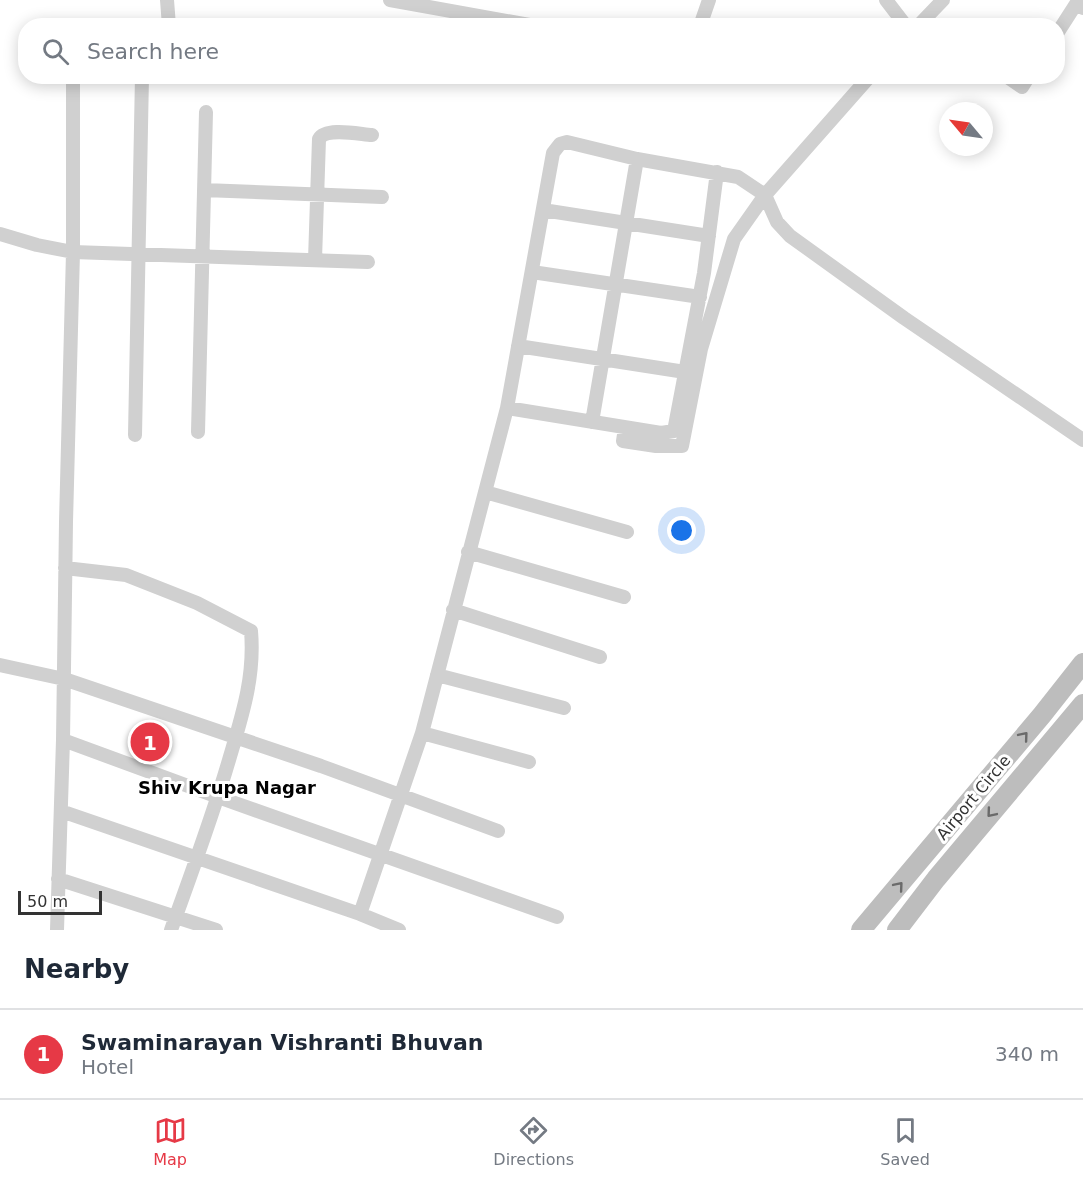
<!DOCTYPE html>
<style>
:root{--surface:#fff;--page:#f6f6f7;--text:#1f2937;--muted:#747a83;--line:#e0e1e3;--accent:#e63946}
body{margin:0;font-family:"DejaVu Sans",sans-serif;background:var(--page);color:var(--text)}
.compass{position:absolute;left:939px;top:102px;width:54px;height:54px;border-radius:50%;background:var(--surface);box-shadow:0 3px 15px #0003;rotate:299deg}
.scale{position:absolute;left:18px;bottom:15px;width:84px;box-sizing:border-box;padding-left:6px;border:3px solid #333;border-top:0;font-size:16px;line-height:21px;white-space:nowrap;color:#333;-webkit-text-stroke:4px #fff;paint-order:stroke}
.you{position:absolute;left:682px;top:531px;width:21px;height:21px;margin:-15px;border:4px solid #fff;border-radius:50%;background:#1a73e8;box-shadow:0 0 0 9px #1a73e833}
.badge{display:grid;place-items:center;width:39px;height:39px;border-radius:50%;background:var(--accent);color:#fff;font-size:20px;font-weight:700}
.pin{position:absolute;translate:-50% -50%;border:3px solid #fff;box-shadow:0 2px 6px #0006}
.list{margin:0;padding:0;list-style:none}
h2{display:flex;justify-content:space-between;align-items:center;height:78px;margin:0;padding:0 24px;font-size:26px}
h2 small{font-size:20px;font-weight:400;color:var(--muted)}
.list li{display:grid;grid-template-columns:39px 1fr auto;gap:18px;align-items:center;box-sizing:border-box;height:90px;padding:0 24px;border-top:2px solid var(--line)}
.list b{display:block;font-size:22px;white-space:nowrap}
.list p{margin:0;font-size:20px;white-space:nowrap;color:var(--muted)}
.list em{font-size:20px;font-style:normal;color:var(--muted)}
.icon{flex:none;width:33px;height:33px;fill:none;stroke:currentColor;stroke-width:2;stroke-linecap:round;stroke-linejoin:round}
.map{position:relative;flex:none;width:1083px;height:930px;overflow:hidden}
.search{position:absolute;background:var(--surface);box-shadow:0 3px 15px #0003;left:18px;right:18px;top:18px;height:66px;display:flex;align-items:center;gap:15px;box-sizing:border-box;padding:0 21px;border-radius:24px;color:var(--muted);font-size:22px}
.sheet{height:168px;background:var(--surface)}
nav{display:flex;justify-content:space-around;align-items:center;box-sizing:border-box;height:84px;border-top:2px solid var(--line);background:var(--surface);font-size:16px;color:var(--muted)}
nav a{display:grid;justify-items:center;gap:3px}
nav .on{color:var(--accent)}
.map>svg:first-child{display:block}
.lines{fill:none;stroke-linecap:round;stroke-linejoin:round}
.minor{stroke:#d0d0d0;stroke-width:14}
.secondary{stroke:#bdbdbd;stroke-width:20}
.oneway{stroke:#6a6a6a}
.labels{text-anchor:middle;stroke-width:6;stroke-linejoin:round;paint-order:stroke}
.street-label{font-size:16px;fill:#333;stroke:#fff}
.neighbourhood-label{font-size:18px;font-weight:bold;fill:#000;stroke:#fff}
</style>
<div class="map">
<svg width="1083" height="930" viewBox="0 0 1083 930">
<rect width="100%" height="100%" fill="#fff"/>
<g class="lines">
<path class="minor" d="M167,0L169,26
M390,0L535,26
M886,0L906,26
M700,26L709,0
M918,26L943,0
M1058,32L1076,4L1083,8
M1006,76L1022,87L1029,76
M204,190L382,197
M543,210L709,236
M0,234L37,245L73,252L368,262
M315,260L319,139C326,127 358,134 372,135
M532,272L700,297
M518,346L685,372
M507,408L661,433L674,431L704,273L717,172
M592,422L637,159
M625,428L623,441L656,446H682L701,349L734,239L765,195L870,76
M198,432L206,112
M135,435L142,76
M485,492L627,532
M468,552L624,597
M65,568L126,575L197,603L251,631C255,677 242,716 229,760C212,818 191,874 171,930
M453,610L600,657
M0,665L64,679L321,766L498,831
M437,675L564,708
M422,733L529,762
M63,740L218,797L557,917
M61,811L360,914L399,930
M58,879L216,930
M360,914L422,733L507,408L553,153L560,144L567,142L637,159L738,177L765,195L777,222L790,236L904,318L1083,440
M57,930L63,740L66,522L73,252V76"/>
<path class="secondary" d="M861,930L1042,715L1083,663
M897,930L936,879L1083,704"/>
</g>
<defs><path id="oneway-chevron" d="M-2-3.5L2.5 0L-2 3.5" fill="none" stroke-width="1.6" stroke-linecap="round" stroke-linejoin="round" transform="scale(1.5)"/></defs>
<g class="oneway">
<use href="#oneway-chevron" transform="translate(1024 736) rotate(-50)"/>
<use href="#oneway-chevron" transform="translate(991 813) rotate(130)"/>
<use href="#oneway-chevron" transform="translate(899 886) rotate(-50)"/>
</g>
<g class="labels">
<g class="street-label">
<text transform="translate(973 797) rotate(-50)" y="6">Airport Circle</text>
</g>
<g class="neighbourhood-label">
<text x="227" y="794">Shiv Krupa Nagar</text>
</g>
</g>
</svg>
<svg class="compass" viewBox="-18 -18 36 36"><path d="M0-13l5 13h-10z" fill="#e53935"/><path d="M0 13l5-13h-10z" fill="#747a83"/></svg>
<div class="scale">50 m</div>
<div class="you"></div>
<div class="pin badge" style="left:150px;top:742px">1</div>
<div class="search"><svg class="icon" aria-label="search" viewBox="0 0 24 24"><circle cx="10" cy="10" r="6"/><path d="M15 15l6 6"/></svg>Search here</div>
</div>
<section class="sheet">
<h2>Nearby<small></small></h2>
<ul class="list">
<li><span class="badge">1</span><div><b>Swaminarayan Vishranti Bhuvan</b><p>Hotel</p></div><em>340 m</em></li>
</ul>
</section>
<nav>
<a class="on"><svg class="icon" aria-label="map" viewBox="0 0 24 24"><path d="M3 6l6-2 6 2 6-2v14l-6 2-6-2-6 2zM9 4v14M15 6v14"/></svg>Map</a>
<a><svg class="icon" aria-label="directions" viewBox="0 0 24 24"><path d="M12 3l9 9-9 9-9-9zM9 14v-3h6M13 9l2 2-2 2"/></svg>Directions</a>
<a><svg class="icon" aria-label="saved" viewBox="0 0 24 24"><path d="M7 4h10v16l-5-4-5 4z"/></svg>Saved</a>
</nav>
